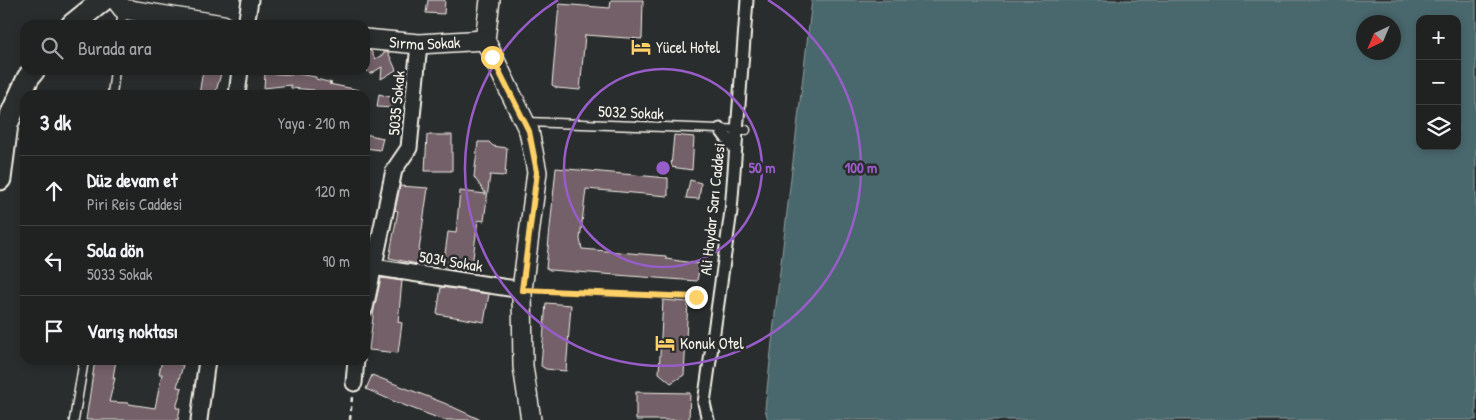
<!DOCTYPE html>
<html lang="tr">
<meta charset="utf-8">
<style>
:root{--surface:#202222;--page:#282a2a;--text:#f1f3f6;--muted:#a2a4a5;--line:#3d3f40}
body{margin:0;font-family:"Patrick Hand",sans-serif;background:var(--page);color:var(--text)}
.controls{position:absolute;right:15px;top:15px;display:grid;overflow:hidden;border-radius:10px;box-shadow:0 2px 8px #0003}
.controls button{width:45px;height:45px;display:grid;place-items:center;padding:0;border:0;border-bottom:1px solid var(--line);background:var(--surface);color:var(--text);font:25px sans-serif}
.compass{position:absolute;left:1356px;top:15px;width:45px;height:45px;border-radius:50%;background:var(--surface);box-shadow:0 2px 8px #0003;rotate:224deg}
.stop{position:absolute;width:15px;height:15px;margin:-11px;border:4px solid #ffd166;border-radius:50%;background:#fff}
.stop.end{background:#ffd166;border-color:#fff;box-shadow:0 1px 5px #0008}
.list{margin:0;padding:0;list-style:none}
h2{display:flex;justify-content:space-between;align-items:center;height:65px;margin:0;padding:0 20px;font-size:21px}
h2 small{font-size:16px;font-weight:400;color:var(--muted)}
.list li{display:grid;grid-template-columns:32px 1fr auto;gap:15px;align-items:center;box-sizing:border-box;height:70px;padding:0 20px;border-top:1px solid var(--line)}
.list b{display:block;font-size:19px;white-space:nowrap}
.list p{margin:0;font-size:16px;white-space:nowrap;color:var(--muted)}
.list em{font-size:16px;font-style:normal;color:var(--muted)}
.icon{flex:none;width:28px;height:28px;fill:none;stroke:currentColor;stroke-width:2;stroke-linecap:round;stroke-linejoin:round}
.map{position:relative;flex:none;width:1476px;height:420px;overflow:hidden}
.search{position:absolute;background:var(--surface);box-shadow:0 2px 8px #0003;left:20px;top:20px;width:350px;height:55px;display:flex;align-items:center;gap:12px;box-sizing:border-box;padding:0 18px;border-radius:15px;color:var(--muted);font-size:19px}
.panel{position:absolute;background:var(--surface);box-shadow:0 2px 8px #0003;left:20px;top:90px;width:350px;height:275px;border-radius:15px}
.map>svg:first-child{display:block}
.water{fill:#4a676d;stroke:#8e9e9e;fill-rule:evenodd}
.building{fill:#736067;stroke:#f4f1e8}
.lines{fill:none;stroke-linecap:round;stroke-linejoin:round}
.service-casing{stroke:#f4f1e8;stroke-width:11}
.pedestrian-casing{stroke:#f4f1e8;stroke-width:15}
.minor-casing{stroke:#f4f1e8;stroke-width:19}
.tertiary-casing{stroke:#f4f1e8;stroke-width:22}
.secondary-casing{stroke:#f4f1e8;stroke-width:25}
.path{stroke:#f4f1e8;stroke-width:2.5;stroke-dasharray:5 4;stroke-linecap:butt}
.service{stroke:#2a2d2e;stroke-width:8}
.pedestrian{stroke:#2a2d2e;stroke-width:11}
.minor{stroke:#2a2d2e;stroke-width:15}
.tertiary{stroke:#2a2d2e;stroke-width:19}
.secondary{stroke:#2a2d2e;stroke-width:21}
.route{stroke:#ffd166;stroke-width:6}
.ring{fill:none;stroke:#995dc9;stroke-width:2.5}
.labels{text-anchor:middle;stroke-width:5;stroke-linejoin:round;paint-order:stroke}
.street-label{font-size:16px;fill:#f4f1e8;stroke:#2a2d2e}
.poi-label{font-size:16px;fill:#f4f1e8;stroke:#2a2d2e;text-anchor:start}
.centre{fill:#995dc9;stroke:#2a2d2e;stroke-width:2.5}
.ring-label{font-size:15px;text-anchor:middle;font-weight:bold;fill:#995dc9;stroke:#2a2d2e;stroke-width:5;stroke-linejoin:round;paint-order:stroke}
</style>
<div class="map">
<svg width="1476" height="420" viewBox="0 0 1476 420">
<rect width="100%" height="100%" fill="#2a2d2e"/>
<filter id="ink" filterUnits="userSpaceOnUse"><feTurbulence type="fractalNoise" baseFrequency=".02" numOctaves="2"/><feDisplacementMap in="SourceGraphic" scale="10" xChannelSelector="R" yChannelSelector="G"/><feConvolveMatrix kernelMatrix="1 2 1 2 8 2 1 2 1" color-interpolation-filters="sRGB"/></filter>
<g filter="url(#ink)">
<path class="water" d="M812,0H1476V420H768L765,409L775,314ZM1420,19H1457V146H1420ZM1364,22H1394V52H1364Z"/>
<path class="building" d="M428,0H445L444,14L426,13Z
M611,0H643L642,39L585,35L580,90L557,88L552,85L559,4L610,8Z
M365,50L371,51L375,59L384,54V52H388L396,70L381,79L382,67L370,74L365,69Z
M203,70H222L215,95H199Z
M265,73L292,75V73L316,77V79L332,83L329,84L359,90V95H333L313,91L314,90L291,88V85L264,88Z
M379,94L394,98L392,108L377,107Z
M365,134L383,138L380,150L365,148Z
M427,135H452V171H425Z
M674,135L694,137L692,170L671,167Z
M478,142H489L493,146L507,148L505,176L490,175L484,221L478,220L471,273L443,268L448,232L456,233L460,191L486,194L474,177Z
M556,168L668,178V196L586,189L580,239L582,249L666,256V259L700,264L697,281L550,270L546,268Z
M690,180L701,183L699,199L686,198Z
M400,186L428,188L417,264L389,258L398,211L395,210Z
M381,278L402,281L398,322L402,323L398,353L369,350L374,309Z
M441,287L489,294L484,322L437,314Z
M663,300L688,302L684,375L671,383L659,373Z
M546,303L571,305L566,371L546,369L541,366Z
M95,360H116L113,378H115L109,402L129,403V404L155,408L162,374H159L162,360L183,365L177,387L182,388L176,408H180L178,420H86Z
M372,375L444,403L481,420H443L393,401L366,389Z
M636,392L690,393L689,420H636Z"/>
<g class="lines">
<defs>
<path id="service" d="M121,25L123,10
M112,95L115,70
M527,122L746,130
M74,420L84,360"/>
<path id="pedestrian" d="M720,129L735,149
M708,420L704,403L731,211L747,0"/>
<path id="minor" d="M246,25L250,0
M237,95L240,70
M373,267L522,290
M365,308L394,170L409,148L419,44
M354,383L356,360
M199,420L207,360"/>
<g id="tertiary">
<path d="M116,0L123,9L223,25"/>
<path d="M490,0L485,40L529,131L537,172L522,290L523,366L531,420"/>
<path id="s1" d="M365,39L419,44L485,40"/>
</g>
<path id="secondary" d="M72,25L103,0
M0,179L7,124L28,78L34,70"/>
</defs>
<use href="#service" class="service-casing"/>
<use href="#pedestrian" class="pedestrian-casing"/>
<use href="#minor" class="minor-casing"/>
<use href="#tertiary" class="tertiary-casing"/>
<use href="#secondary" class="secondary-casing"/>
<path class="path" d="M536,290L696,297
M350,420L352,397"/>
<use href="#service" class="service"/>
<use href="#pedestrian" class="pedestrian"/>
<use href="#minor" class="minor"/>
<use href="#tertiary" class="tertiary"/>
<use href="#secondary" class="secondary"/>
</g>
</g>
<g class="lines" filter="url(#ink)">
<path class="route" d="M492,57L529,131L537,172L522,290L696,297"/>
</g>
<g class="ring">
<circle cx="663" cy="168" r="99"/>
<path d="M768 0A198 198 0 1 1 558 0"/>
</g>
<defs>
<symbol id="hotel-bare" viewBox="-9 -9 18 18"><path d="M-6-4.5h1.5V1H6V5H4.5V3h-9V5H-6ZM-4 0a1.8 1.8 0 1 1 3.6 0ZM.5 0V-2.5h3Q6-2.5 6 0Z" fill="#ffd166" stroke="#2a2d2e" stroke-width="2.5" paint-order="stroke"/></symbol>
</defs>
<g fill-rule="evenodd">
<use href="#hotel-bare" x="627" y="33" width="28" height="28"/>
<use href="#hotel-bare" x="651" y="329" width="28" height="28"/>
</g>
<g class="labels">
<g class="street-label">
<text dy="6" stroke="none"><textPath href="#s1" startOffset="60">Sırma Sokak</textPath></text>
<text transform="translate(396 103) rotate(-85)" y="6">5035 Sokak</text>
<text transform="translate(631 112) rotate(2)" y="6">5032 Sokak</text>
<text transform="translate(712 209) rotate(-84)" y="6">Ali Haydar Sarı Caddesi</text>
<text transform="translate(451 261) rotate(9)" y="6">5034 Sokak</text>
</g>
<g class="poi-label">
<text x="656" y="53">Yücel Hotel</text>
<text x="680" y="349">Konuk Otel</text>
</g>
</g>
<circle cx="663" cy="168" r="8" class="centre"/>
<g class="ring-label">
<text x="762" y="173">50 m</text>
<text x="861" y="173">100 m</text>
</g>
</svg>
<div class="controls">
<button>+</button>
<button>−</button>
<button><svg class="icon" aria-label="layers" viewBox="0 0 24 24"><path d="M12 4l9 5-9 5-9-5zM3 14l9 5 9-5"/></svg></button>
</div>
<svg class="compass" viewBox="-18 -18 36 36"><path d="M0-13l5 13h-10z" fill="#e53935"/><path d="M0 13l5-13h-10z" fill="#a2a4a5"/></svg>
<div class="stop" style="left:492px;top:57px"></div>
<div class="stop end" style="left:696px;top:297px"></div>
<div class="search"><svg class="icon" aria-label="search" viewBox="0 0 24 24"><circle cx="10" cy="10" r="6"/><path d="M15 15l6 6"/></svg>Burada ara</div>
<section class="panel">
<h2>3 dk<small>Yaya · 210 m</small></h2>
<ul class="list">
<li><svg class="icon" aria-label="ahead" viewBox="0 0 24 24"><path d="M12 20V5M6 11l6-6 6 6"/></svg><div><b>Düz devam et</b><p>Piri Reis Caddesi</p></div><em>120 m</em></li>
<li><svg class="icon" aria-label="left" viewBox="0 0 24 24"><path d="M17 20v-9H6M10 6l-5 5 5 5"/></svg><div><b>Sola dön</b><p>5033 Sokak</p></div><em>90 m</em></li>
<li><svg class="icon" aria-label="arrive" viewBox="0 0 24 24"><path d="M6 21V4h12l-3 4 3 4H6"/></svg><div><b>Varış noktası</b></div></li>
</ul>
</section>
</div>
